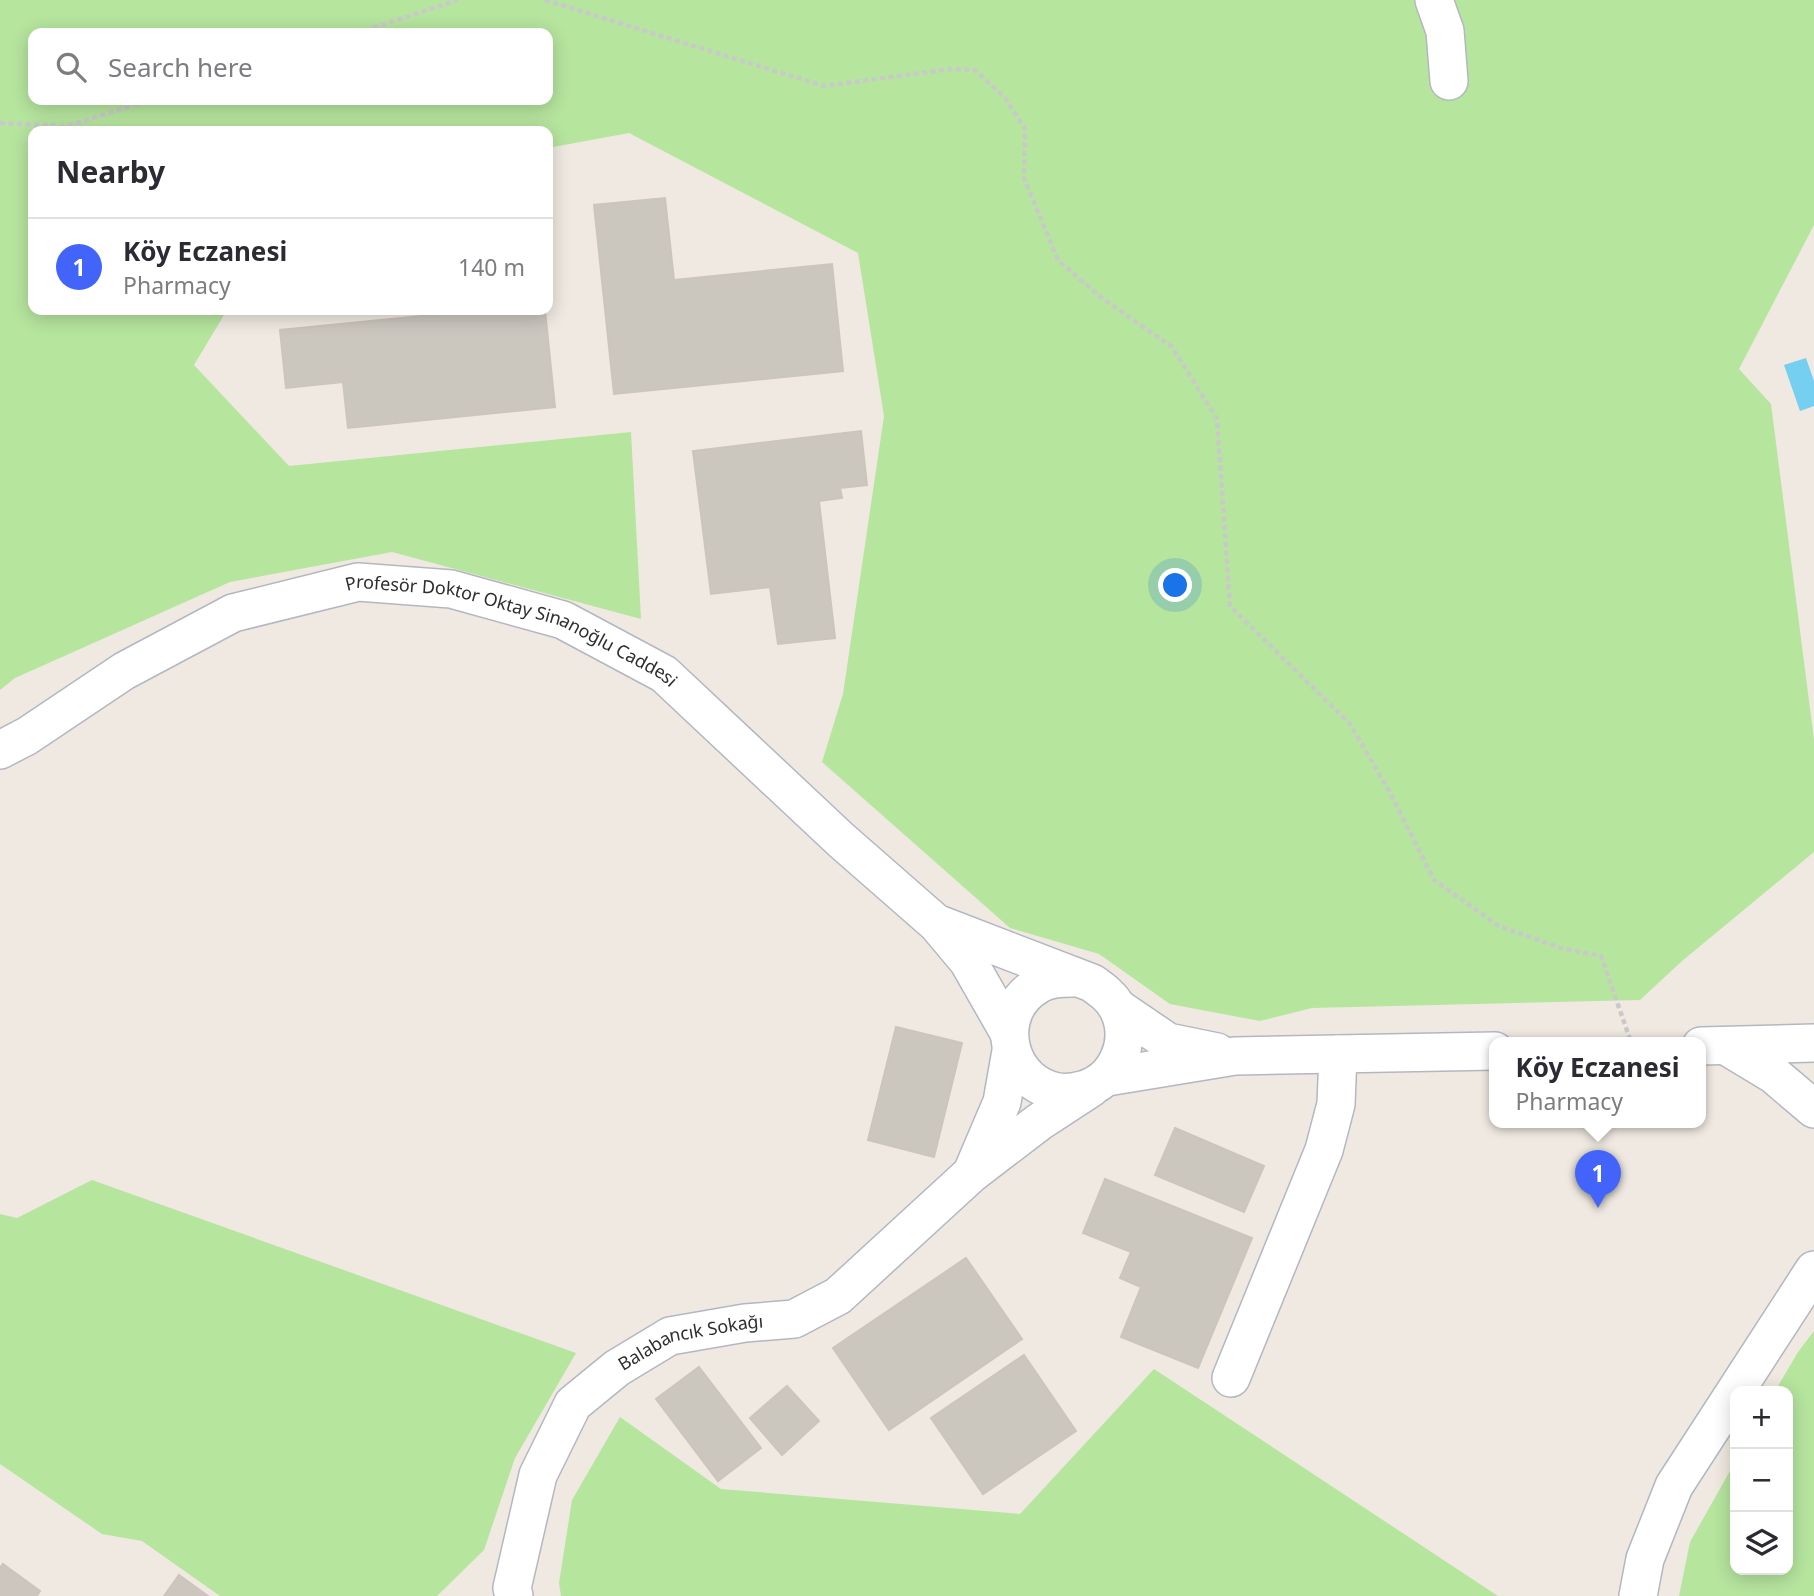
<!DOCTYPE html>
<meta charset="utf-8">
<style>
:root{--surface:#fff;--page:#f7f7f7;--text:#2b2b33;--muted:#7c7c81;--line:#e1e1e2;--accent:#4264fb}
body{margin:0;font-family:"Noto Sans",sans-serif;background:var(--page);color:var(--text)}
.controls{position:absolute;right:21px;bottom:21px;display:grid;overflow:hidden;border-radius:14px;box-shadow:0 4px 18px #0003}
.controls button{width:63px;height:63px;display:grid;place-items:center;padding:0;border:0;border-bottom:2px solid var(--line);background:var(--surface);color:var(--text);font:35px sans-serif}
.you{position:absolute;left:1176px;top:586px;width:24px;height:24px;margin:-18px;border:5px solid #fff;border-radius:50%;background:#1a73e8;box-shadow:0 0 0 10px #1a73e833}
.badge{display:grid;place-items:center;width:46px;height:46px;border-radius:50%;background:var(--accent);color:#fff;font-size:23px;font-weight:700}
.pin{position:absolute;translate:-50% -58px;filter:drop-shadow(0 2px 4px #0008)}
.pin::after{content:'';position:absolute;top:37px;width:24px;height:21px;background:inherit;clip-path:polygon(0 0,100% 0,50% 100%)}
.popup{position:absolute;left:1489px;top:1037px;width:217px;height:91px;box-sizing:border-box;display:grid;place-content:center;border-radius:14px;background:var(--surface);filter:drop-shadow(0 2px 5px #0005);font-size:23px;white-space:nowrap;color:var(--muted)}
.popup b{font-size:26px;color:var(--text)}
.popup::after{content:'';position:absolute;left:50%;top:100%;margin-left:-14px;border:14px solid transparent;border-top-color:var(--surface)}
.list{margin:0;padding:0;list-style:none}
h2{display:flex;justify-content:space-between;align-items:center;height:91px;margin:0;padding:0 28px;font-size:30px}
h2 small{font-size:23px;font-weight:400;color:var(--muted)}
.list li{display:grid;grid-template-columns:46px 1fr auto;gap:21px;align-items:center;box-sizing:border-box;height:98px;padding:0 28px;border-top:2px solid var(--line)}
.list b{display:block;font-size:26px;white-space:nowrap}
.list p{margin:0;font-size:23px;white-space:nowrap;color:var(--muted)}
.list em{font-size:23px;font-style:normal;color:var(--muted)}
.icon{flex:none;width:38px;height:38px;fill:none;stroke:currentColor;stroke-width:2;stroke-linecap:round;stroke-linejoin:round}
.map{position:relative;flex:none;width:1814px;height:1596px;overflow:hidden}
.search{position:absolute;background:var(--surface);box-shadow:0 4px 18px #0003;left:28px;top:28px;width:525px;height:77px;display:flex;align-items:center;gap:18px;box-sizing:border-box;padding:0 24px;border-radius:14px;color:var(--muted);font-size:26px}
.panel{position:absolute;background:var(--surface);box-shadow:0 4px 18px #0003;left:28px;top:126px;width:525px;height:189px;border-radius:14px}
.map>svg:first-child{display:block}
.green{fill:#b6e59e;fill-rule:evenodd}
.water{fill:#75cff0}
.building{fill:#cbc7bf;stroke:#cbc5ba;stroke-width:2}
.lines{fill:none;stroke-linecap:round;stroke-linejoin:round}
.minor-casing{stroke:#b4b7c1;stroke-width:40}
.path{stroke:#c9c9c9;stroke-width:4.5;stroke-dasharray:5 3.5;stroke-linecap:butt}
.minor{stroke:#fff;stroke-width:37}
.labels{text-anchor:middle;stroke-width:6;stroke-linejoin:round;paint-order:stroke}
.street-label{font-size:18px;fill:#2e2e2e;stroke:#fff}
</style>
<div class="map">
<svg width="1814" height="1596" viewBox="0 0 1814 1596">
<rect width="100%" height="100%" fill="#efe9e1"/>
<path class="green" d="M0,0H1814V225L1739,369L1771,404L1814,740V852L1682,961L1640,1000L1312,1008L1260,1021L1170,1004L1099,954L1010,928L822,762L843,694L884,416L858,253L629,133L548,148V131H33V310H227L194,365L289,466L631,432L641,619L392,552L230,582L15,678L0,690ZM33,33H548V100H33Z
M92,1180L576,1353L515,1458L484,1550L437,1596H220L142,1541L102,1534L0,1464V1214L17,1218Z
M1814,1331V1596H1679L1690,1542L1735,1462V1570H1788V1391H1775L1798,1352Z
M1154,1369L1498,1596H561L559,1583L572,1500L620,1417L721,1489L1020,1514Z"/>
<path class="water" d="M1806,358L1814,381V406L1800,411L1784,365Z"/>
<path class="building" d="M665,198L674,280L832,264L843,371L614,394L594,205Z
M482,310H545L555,407L348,428L343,382L286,388L280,330Z
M861,431L867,485L840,488L842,498L819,501L835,638L778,644L770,587L711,594L693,451Z
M896,1027L962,1043L934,1157L868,1140Z
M1175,1128L1264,1166L1244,1212L1155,1175Z
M1105,1179L1252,1238L1198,1368L1121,1337L1141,1287L1120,1278L1131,1252L1083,1233Z
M966,1258L1022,1339L889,1430L833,1348Z
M1024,1355L1076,1431L983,1494L931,1418Z
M699,1367L761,1448L718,1481L656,1399Z
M787,1386L819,1421L782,1455L750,1418Z
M3,1564L40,1591L37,1596H0V1568Z
M179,1575L208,1596H164Z"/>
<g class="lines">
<defs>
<g id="minor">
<path d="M1434,0L1445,31L1449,81"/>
<path id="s1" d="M0,750L27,736L124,671L233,613L358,582L451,589L563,620L664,674L841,840L937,924L968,961L1008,1031"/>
<path d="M941,925L1092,983C1102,990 1112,997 1118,1009C1134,1042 1116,1081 1082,1090C1071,1093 1061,1094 1050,1090C1004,1075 994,1010 1038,985C1049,978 1061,978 1074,978"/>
<path d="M1118,1008L1168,1042L1217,1052"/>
<path d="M1701,1046L1814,1043"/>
<path d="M1726,1046L1774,1075L1814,1109"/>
<path d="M1107,1077L1235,1056L1495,1051"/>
<path d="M973,1170L1002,1102L1011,1051"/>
<path d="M1231,1378L1324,1150L1336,1104L1338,1054"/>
<path id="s2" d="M514,1596L512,1588L538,1475L573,1404L617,1368L670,1336L745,1323L794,1319L838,1296L971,1174L1039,1122L1091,1088"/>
<path d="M1638,1596L1645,1559L1674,1486L1814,1270"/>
</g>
</defs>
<use href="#minor" class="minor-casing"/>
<path class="path" d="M545,0L824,86L951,69L975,70L1005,98L1025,129L1024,178L1058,260L1099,296L1172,347L1217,419L1230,606L1350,724L1389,791L1434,880L1499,926L1561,948L1601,956L1631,1042
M357,33L458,0
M0,123L67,126L151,100"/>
<use href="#minor" class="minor"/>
</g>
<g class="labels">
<g class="street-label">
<text dy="6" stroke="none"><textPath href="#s1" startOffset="562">Profesör Doktor Oktay Sinanoğlu Caddesi</textPath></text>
<text dy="6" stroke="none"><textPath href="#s2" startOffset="340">Balabancık Sokağı</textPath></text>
</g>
</g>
</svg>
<div class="controls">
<button>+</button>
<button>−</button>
<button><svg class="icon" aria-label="layers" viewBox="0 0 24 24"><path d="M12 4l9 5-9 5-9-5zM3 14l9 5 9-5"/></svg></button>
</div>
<div class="you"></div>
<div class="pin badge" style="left:1598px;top:1208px">1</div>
<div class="popup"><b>Köy Eczanesi</b>Pharmacy</div>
<div class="search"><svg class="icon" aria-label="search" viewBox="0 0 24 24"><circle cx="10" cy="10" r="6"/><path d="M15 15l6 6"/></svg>Search here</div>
<section class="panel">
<h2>Nearby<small></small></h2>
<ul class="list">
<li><span class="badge">1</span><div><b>Köy Eczanesi</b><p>Pharmacy</p></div><em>140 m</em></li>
</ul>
</section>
</div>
